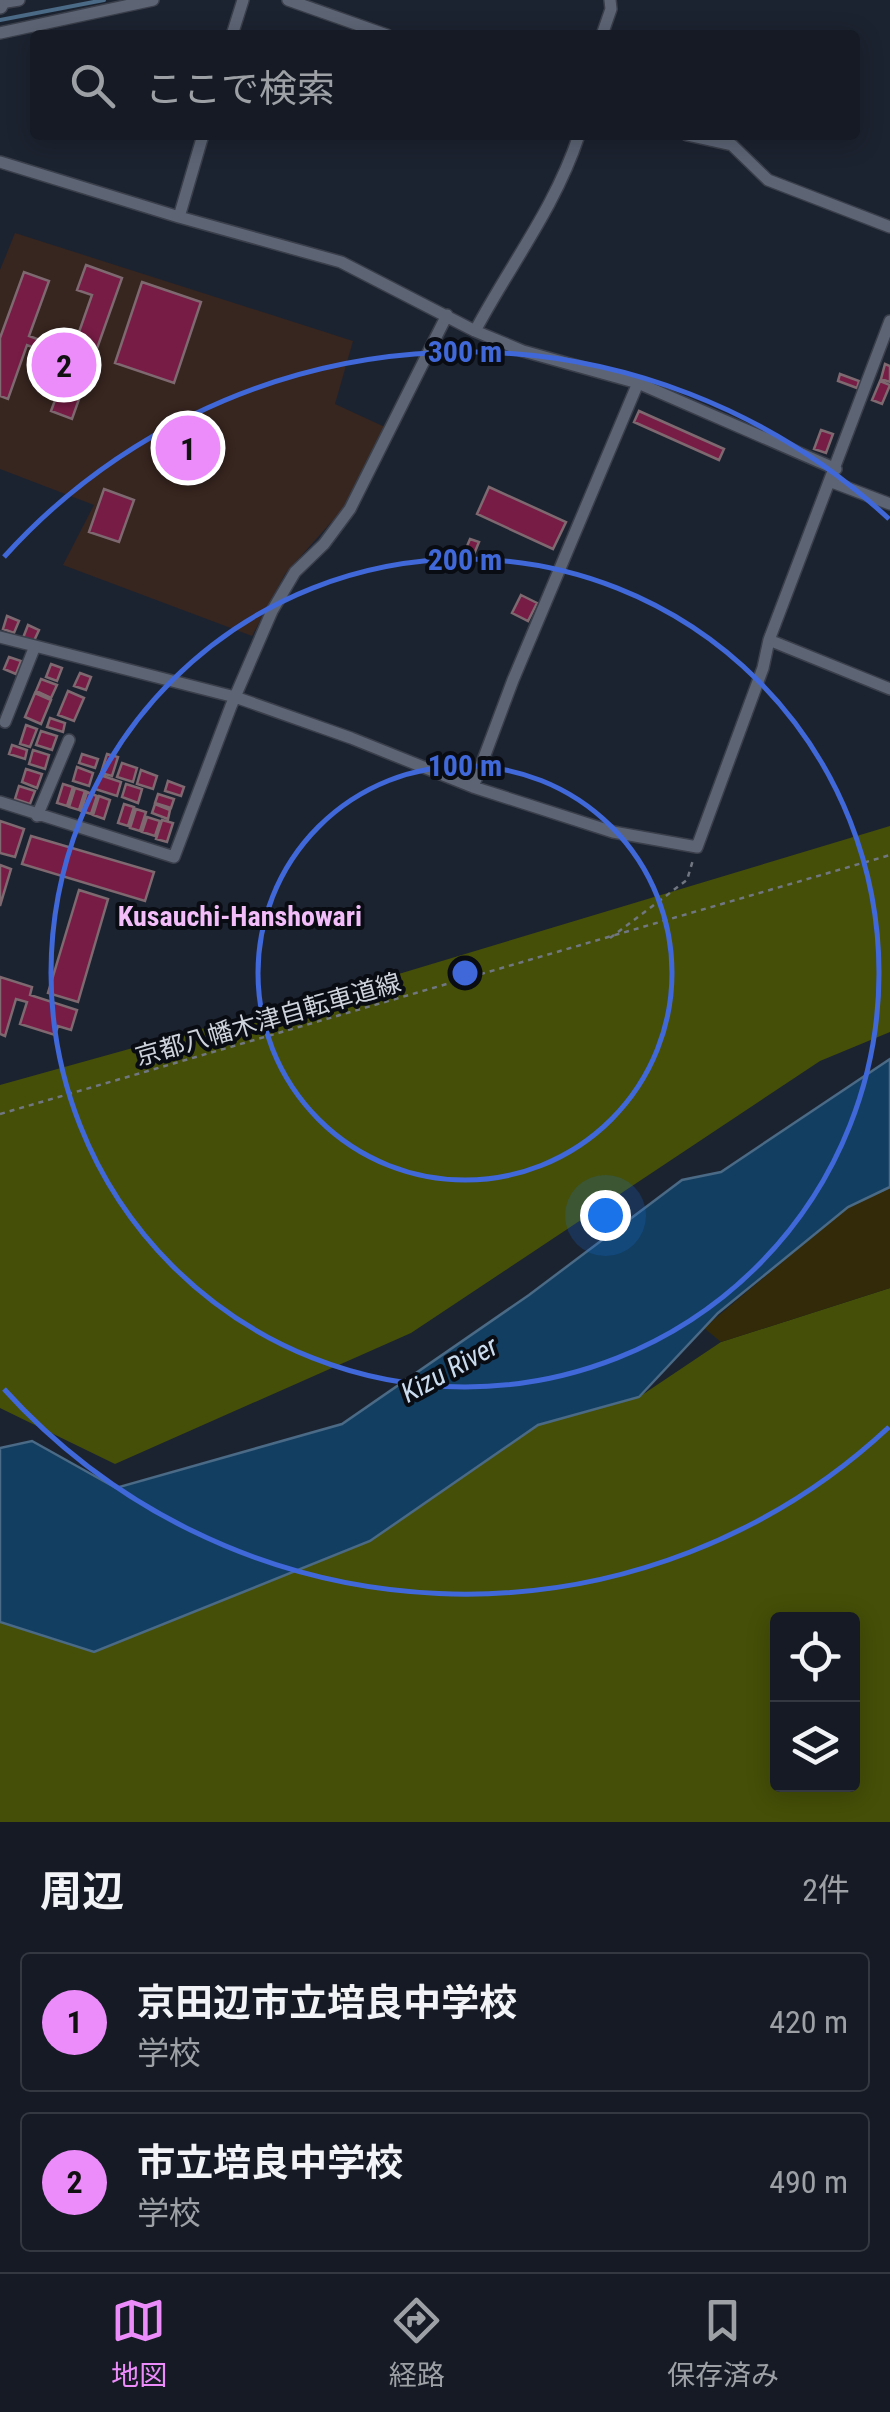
<!DOCTYPE html>
<html lang="ja">
<meta charset="utf-8">
<style>
:root{--surface:#151a24;--page:#1e232c;--text:#f1f3f6;--muted:#9da1a6;--line:#343841;--accent:#ec8cfb}
body{margin:0;font-family:"Roboto Condensed","Noto Sans JP",sans-serif;background:var(--page);color:var(--text)}
.controls{position:absolute;right:30px;bottom:30px;display:grid;overflow:hidden;border-radius:10px;box-shadow:0 5px 25px #0003}
.controls button{width:90px;height:90px;display:grid;place-items:center;padding:0;border:0;border-bottom:2px solid var(--line);background:var(--surface);color:var(--text);font:50px sans-serif}
.you{position:absolute;left:605px;top:1215px;width:35px;height:35px;margin:-25px;border:8px solid #fff;border-radius:50%;background:#1a73e8;box-shadow:0 0 0 15px #1a73e833}
.badge{display:grid;place-items:center;width:65px;height:65px;border-radius:50%;background:var(--accent);color:#111;font-size:32px;font-weight:700}
.pin{position:absolute;translate:-50% -50%;border:5px solid #fff;box-shadow:0 2px 10px #0006}
.list{margin:0;padding:0;list-style:none}
h2{display:flex;justify-content:space-between;align-items:center;height:130px;margin:0;padding:0 40px;font-size:42px}
h2 small{font-size:32px;font-weight:400;color:var(--muted)}
.list li{display:grid;grid-template-columns:65px 1fr auto;gap:30px;align-items:center;box-sizing:border-box;height:140px;margin:0 20px 20px;padding:0 20px;border:2px solid var(--line);border-radius:10px}
.list b{display:block;font-size:38px;white-space:nowrap}
.list p{margin:0;font-size:32px;white-space:nowrap;color:var(--muted)}
.list em{font-size:32px;font-style:normal;color:var(--muted)}
.icon{flex:none;width:55px;height:55px;fill:none;stroke:currentColor;stroke-width:2;stroke-linecap:round;stroke-linejoin:round}
.map{position:relative;flex:none;width:890px;height:1822px;overflow:hidden}
.search{position:absolute;background:var(--surface);box-shadow:0 5px 25px #0003;left:30px;right:30px;top:30px;height:110px;display:flex;align-items:center;gap:25px;box-sizing:border-box;padding:0 35px;border-radius:10px;color:var(--muted);font-size:38px}
.sheet{height:450px;background:var(--surface)}
nav{display:flex;justify-content:space-around;align-items:center;box-sizing:border-box;height:140px;border-top:2px solid var(--line);background:var(--surface);font-size:28px;color:var(--muted)}
nav a{display:grid;justify-items:center;gap:5px}
nav .on{color:var(--accent)}
.map>svg:first-child{display:block}
.education{fill:#37251f}
.green{fill:#454f07;fill-rule:evenodd}
.sand{fill:#322a08}
.water{fill:#123e61;stroke:#4a6a86;stroke-width:2.5}
.lines{fill:none;stroke-linecap:round;stroke-linejoin:round}
.stream{stroke:#4a6a86;stroke-width:4}
.building{fill:#771c45;stroke:#7e6970;stroke-width:2.5}
.minor-casing{stroke:#3a3f4b;stroke-width:14}
.tertiary-casing{stroke:#3a3f4b;stroke-width:18}
.path{stroke:#717782;stroke-width:2.5;stroke-dasharray:5 5;stroke-linecap:butt}
.minor{stroke:#5d6575;stroke-width:11}
.tertiary{stroke:#5d6575;stroke-width:15}
.ring{fill:none;stroke:#4068d9;stroke-width:5}
.labels{text-anchor:middle;stroke-width:8;stroke-linejoin:round;paint-order:stroke}
.street-label{font-size:25px;fill:#cdd2db;stroke:#090c12}
.neighbourhood-label{font-size:28px;font-weight:bold;fill:#f3bdfa;stroke:#090c12}
.water-label{font-size:28px;font-style:italic;fill:#c9dbed;stroke:#090c12}
.centre{fill:#4068d9;stroke:#090c12;stroke-width:5}
.ring-label{font-size:30px;text-anchor:middle;font-weight:bold;fill:#4068d9;stroke:#090c12;stroke-width:8;stroke-linejoin:round;paint-order:stroke}
</style>
<div class="map">
<svg width="890" height="1822" viewBox="0 0 890 1822">
<rect width="100%" height="100%" fill="#1c2330"/>
<path class="education" d="M15,233L353,341L335,404L387,428L343,509L285,574L252,636L63,565L94,505L0,469V270Z"/>
<path class="green" d="M890,826V1032L820,1061L411,1333L115,1464L0,1408V1085L402,973Z
M890,1288V1822H0V1622L94,1652L370,1541L538,1425L639,1397L721,1342ZM778,1620H852V1784H778Z"/>
<path class="sand" d="M890,1187V1288L721,1342L704,1328L848,1207Z"/>
<path class="water" d="M890,1059V1187L848,1207L718,1313L639,1397L538,1425L370,1541L94,1652L0,1622V1448L32,1441L116,1488L342,1424L529,1295L682,1180L721,1172Z"/>
<g class="lines">
<path class="stream" d="M0,20L104,0"/>
</g>
<path class="building" d="M86,265L122,278L72,419L51,411L61,384L37,376L46,352L27,345L8,399L0,396V338L24,272L49,281L29,336L72,352L92,295L77,290Z
M142,282L201,302L174,383L115,363Z
M885,364L890,366V382L881,379Z
M840,374L859,381L857,388L838,381Z
M880,381L890,385L882,404L872,400Z
M639,411L724,449L719,460L634,422Z
M821,430L833,434L826,453L814,449Z
M489,487L566,522L553,549L477,514Z
M104,489L134,500L119,542L89,532Z
M470,539L479,542L472,559L463,556Z
M521,595L537,603L528,621L512,613Z
M7,616L19,621L14,633L3,629Z
M28,625L39,630L33,643L23,638Z
M9,657L21,661L16,674L4,669Z
M51,664L62,668L57,681L46,677Z
M80,673L91,677L86,690L74,686Z
M41,679L57,685L51,698L36,691Z
M68,691L84,698L74,721L58,715Z
M35,693L51,700L41,724L25,717Z
M50,718L65,723L63,732L47,727Z
M26,725L37,729L30,747L20,744Z
M41,731L57,736L52,750L36,745Z
M12,745L27,750L25,759L9,754Z
M33,750L49,755L45,769L29,764Z
M82,754L98,759L95,768L79,763Z
M107,754L118,757L112,776L101,773Z
M122,763L137,768L133,782L117,777Z
M77,767L93,773L89,786L73,781Z
M26,769L42,774L37,788L22,782Z
M141,770L157,776L153,789L137,784Z
M100,775L121,782L117,796L95,789Z
M168,781L184,787L181,796L165,791Z
M63,784L73,787L67,806L57,803Z
M126,784L142,789L138,803L122,797Z
M19,786L35,791L30,804L15,799Z
M75,788L85,791L79,810L69,807Z
M87,792L97,796L91,814L81,811Z
M158,794L174,799L171,808L155,803Z
M99,796L110,800L104,819L93,815Z
M124,804L134,807L128,826L118,823Z
M155,804L170,810L168,819L152,813Z
M136,809L146,812L140,831L130,828Z
M147,817L160,821L155,836L142,832Z
M162,820L173,823L167,842L156,839Z
M0,821L24,829L15,857L0,853Z
M31,836L154,872L145,901L22,864Z
M0,865L11,869L0,906Z
M79,890L108,899L78,1002L48,993Z
M0,977L32,987L30,995L77,1010L71,1030L58,1026L55,1035L20,1024L27,1002L16,999L5,1036L0,1034Z"/>
<g class="lines">
<defs>
<path id="minor" d="M288,0L387,35
M0,3L19,0
M0,33L153,0
M232,35L243,0
M602,35L611,9L610,0
M687,135L732,145L768,180L890,227
M0,162L179,217L341,262L475,331L523,351L638,383L836,469
M179,217L203,135
M475,331C510,265 555,208 579,135
M832,482L890,504
M0,637L235,697L351,738L473,787L613,832L697,847L763,668L769,640L890,321
M769,640L890,689
M5,722L35,646
M473,787L513,680L638,383
M0,802L174,857L231,706L272,611L295,572L324,544L350,509L447,315
M37,816L69,740"/>
<path id="tertiary" d="M0,6L2,0"/>
</defs>
<use href="#minor" class="minor-casing"/>
<use href="#tertiary" class="tertiary-casing"/>
<path class="path" d="M610,938L687,880L693,860
M0,1114L890,855"/>
<use href="#minor" class="minor"/>
<use href="#tertiary" class="tertiary"/>
</g>
<g class="ring">
<circle cx="465" cy="973" r="207"/>
<circle cx="465" cy="973" r="414"/>
<path d="M889 1427A621 621 0 0 1 4 1389M4 557A621 621 0 0 1 889 519"/>
</g>
<g class="labels">
<g class="street-label">
<text transform="translate(268 1019) rotate(-16)" y="9">京都八幡木津自転車道線</text>
</g>
<g class="neighbourhood-label">
<text x="240" y="926">Kusauchi-Hanshowari</text>
</g>
<g class="water-label">
<text transform="translate(449 1369) rotate(-29)" y="10">Kizu River</text>
</g>
</g>
<circle cx="465" cy="973" r="15" class="centre"/>
<g class="ring-label">
<text x="465" y="362">300 m</text>
<text x="465" y="570">200 m</text>
<text x="465" y="776">100 m</text>
</g>
</svg>
<div class="controls">
<button><svg class="icon" aria-label="locate" viewBox="0 0 24 24"><circle cx="12" cy="12" r="6"/><path d="M12 2v4M12 18v4M2 12h4M18 12h4"/></svg></button>
<button><svg class="icon" aria-label="layers" viewBox="0 0 24 24"><path d="M12 4l9 5-9 5-9-5zM3 14l9 5 9-5"/></svg></button>
</div>
<div class="you"></div>
<div class="pin badge" style="left:188px;top:448px">1</div>
<div class="pin badge" style="left:64px;top:365px">2</div>
<div class="search"><svg class="icon" aria-label="search" viewBox="0 0 24 24"><circle cx="10" cy="10" r="6"/><path d="M15 15l6 6"/></svg>ここで検索</div>
</div>
<section class="sheet">
<h2>周辺<small>2件</small></h2>
<ul class="list">
<li><span class="badge">1</span><div><b>京田辺市立培良中学校</b><p>学校</p></div><em>420 m</em></li>
<li><span class="badge">2</span><div><b>市立培良中学校</b><p>学校</p></div><em>490 m</em></li>
</ul>
</section>
<nav>
<a class="on"><svg class="icon" aria-label="map" viewBox="0 0 24 24"><path d="M3 6l6-2 6 2 6-2v14l-6 2-6-2-6 2zM9 4v14M15 6v14"/></svg>地図</a>
<a><svg class="icon" aria-label="directions" viewBox="0 0 24 24"><path d="M12 3l9 9-9 9-9-9zM9 14v-3h6M13 9l2 2-2 2"/></svg>経路</a>
<a><svg class="icon" aria-label="saved" viewBox="0 0 24 24"><path d="M7 4h10v16l-5-4-5 4z"/></svg>保存済み</a>
</nav>
